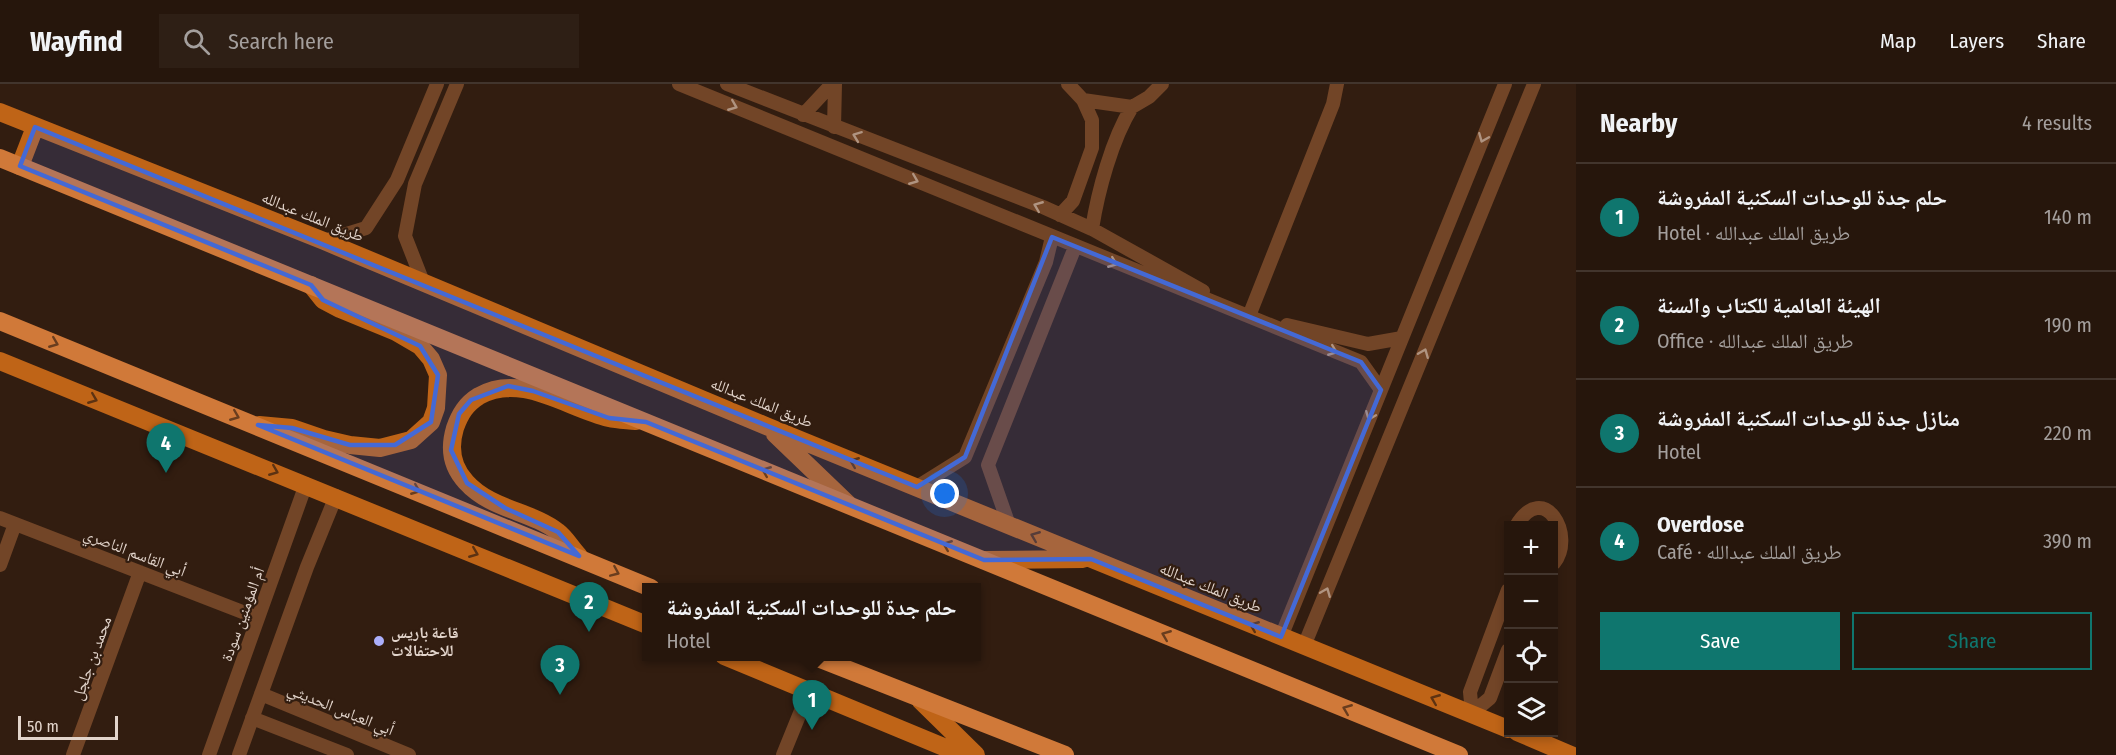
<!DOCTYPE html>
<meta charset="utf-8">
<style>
:root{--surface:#26160c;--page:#2e1f15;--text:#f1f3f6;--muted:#a49f9d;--line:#42352d;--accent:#0f766e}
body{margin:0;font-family:"Fira Sans Condensed","Noto Naskh Arabic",sans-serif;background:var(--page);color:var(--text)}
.controls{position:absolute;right:18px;bottom:18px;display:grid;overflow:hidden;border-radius:0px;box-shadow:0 3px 9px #0003}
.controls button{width:54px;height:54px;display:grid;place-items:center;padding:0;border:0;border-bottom:2px solid var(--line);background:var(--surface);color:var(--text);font:30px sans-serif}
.scale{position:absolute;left:18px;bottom:15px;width:100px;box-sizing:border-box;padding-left:6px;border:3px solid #e2d4cb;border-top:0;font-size:16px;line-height:21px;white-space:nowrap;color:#e2d4cb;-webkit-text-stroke:4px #321d10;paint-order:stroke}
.you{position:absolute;left:945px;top:410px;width:21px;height:21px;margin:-15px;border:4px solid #fff;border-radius:50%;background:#1a73e8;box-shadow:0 0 0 9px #1a73e833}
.badge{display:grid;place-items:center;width:39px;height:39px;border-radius:50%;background:var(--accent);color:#fff;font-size:20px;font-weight:700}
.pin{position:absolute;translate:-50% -50px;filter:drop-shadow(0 2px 3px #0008)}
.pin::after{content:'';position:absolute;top:32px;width:21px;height:18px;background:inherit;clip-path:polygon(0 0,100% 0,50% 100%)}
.popup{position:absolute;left:642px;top:499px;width:339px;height:78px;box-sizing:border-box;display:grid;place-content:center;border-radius:0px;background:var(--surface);filter:drop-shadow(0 2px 4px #0005);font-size:20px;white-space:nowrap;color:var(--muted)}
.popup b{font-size:22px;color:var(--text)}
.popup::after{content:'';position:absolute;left:50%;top:100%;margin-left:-12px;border:12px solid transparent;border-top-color:var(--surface)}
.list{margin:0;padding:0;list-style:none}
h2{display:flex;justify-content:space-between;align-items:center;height:78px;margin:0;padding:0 24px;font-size:26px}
h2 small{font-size:20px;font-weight:400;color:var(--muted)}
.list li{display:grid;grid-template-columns:39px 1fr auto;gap:18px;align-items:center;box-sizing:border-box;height:108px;padding:0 24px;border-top:2px solid var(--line)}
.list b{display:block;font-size:22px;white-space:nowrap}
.list p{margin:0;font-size:20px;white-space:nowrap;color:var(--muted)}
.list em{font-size:20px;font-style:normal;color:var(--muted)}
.actions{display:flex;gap:12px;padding:18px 24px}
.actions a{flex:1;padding:14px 0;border:2px solid var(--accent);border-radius:0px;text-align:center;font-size:21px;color:var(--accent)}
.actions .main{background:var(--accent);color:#fff}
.icon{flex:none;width:33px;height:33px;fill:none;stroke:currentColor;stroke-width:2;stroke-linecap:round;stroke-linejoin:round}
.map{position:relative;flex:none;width:1576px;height:671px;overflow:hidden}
header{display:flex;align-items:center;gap:36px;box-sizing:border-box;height:84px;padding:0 30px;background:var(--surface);border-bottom:2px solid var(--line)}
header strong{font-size:28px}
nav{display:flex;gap:33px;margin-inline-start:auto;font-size:21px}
.search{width:420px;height:54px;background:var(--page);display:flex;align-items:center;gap:15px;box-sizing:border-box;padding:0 21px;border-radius:0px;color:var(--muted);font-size:22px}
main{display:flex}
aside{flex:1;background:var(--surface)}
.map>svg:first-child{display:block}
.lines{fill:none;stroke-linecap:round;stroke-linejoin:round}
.minor{stroke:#724527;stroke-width:14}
.major{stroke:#bf6417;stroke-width:18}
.highway{stroke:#d07939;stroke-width:18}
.oneway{stroke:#b09481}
.oneway2{stroke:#693d1e}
.oneway3{stroke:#5c3212}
.marked{fill:#4469d5;fill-opacity:0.2;stroke:#4469d5;stroke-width:4.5;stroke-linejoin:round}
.poi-dot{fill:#acaffb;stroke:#321d10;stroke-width:2}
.labels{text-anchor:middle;stroke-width:4.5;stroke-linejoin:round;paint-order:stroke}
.street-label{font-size:16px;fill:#e2d4cb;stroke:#321d10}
.poi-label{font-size:16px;font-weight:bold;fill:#e2d4cb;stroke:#321d10;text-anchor:start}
</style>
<header>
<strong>Wayfind</strong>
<div class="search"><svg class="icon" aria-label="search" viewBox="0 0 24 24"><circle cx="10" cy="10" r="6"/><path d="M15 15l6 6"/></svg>Search here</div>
<nav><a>Map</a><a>Layers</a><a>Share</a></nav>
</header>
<main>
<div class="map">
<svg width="1576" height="671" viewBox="0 0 1576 671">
<rect width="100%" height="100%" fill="#321d10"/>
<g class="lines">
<path class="minor" d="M679,0L1361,278L1381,306
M727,0L1043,123L1092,145L1203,207
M1068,0L1083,16L1132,23L1149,13L1162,0
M803,31L832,0
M834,43L835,0
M1060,131L1073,117L1092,64V36L1083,16
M1092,145C1098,107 1112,55 1132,23
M324,157L366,144L397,96L437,0
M423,198L405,152L415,100L457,0
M1249,232L1333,20L1337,0
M1287,241L1368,260L1402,254
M917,403L965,373L1046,178L1052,153
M0,434L258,534
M1009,441L988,381L1075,163
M1516,442C1544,395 1576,452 1554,479
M0,481L15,440
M1281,553L1505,0
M1304,562L1534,0
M261,610L409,671
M1472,629L1470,608L1508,506
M1472,629L1490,614L1508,566
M252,634L347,671
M73,671L140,488
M209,671L306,400
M239,671L307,483L336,412
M783,671L809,607"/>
<path class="major" d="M0,28L324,157L766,342L1508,645
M20,82L35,43
M0,277L647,541
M259,341L292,344L324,355L350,361L380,364L411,356L431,338L436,324L438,291L431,275L420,262L396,248L340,225L323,216L311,201
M775,350L848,420
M579,472C572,465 566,454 558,448C532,427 491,426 466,398C451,382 449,364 455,344C460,330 466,320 479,312C521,288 567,324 609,334C617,336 627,336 636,337
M984,476L1083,475
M724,572L963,671
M920,616L976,671
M1517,648L1571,671"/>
<path class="highway" d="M0,74L1459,671
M0,237L651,504
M813,572L1065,671"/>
</g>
<defs><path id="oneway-chevron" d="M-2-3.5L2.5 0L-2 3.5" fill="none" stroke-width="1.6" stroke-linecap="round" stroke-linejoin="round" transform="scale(1.5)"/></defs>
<g class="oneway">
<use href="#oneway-chevron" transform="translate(733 22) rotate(22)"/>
<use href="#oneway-chevron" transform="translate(857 52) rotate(-159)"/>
<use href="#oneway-chevron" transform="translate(1483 54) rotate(112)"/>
<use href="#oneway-chevron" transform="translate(914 96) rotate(22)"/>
<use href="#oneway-chevron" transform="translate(1038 122) rotate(-158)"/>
<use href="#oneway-chevron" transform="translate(1113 179) rotate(22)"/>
<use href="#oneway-chevron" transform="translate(1333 267) rotate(22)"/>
<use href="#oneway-chevron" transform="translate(1424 269) rotate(-68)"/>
<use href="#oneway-chevron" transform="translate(1370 332) rotate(112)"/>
<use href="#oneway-chevron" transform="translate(1326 508) rotate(-68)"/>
</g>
<g class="oneway2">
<use href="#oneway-chevron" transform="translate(54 259) rotate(22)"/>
<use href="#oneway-chevron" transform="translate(235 332) rotate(22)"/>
<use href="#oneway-chevron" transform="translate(766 387) rotate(-158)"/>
<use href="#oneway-chevron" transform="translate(416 406) rotate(22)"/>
<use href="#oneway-chevron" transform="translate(947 461) rotate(-158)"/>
<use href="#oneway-chevron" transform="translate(615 488) rotate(23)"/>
<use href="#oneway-chevron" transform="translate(1166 551) rotate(-158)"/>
<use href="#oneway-chevron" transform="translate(1347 625) rotate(-158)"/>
</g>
<g class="oneway3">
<use href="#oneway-chevron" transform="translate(93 315) rotate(22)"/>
<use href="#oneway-chevron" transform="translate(854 378) rotate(-158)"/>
<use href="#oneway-chevron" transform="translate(274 387) rotate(22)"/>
<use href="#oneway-chevron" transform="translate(1035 452) rotate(-158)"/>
<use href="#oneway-chevron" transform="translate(474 469) rotate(22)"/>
<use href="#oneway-chevron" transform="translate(1254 542) rotate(-158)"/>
<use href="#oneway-chevron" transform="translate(1435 615) rotate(-158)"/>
</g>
<path class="marked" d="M35,43L917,403L965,373L1052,153L1361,278L1381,306L1281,553L1091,475L984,476L646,338L609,334L533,307L508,302L471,316L459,330L451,366L467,399L505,424L558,448L579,472L258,341L292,344L350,361H395L431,338L438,291L420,262L323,216L311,201L20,82Z"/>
<circle class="poi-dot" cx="379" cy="557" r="6"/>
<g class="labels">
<g class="street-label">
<text transform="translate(313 132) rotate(22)" y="6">طريق الملك عبدالله</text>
<text transform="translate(762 318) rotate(22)" y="6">طريق الملك عبدالله</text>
<text transform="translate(135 468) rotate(21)" y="6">أبي القاسم الناصري</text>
<text transform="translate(1211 503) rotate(22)" y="6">طريق الملك عبدالله</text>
<text transform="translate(242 530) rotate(-70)" y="6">أم المؤمنين سودة</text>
<text transform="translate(91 574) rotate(-70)" y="6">محمد بن جلجل</text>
<text transform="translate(341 625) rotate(22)" y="6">أبي العباس الحديثي</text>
</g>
<g class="poi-label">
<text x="391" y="554">قاعة باريس<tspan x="391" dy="18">للاحتفالات</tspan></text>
</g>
</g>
</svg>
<div class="controls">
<button>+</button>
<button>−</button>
<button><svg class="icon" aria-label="locate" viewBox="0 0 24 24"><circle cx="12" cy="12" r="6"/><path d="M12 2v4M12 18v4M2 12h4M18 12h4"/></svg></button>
<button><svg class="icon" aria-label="layers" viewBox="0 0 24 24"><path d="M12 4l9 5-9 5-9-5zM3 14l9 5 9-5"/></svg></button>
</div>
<div class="scale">50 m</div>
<div class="you"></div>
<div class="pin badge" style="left:812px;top:646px">1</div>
<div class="popup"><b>حلم جدة للوحدات السكنية المفروشة</b>Hotel</div>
<div class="pin badge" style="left:589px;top:548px">2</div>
<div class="pin badge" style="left:560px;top:611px">3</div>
<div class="pin badge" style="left:166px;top:389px">4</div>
</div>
<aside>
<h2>Nearby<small>4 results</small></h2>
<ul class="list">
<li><span class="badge">1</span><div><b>حلم جدة للوحدات السكنية المفروشة</b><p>Hotel · طريق الملك عبدالله</p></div><em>140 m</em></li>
<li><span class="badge">2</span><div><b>الهيئة العالمية للكتاب والسنة</b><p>Office · طريق الملك عبدالله</p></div><em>190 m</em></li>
<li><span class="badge">3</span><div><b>منازل جدة للوحدات السكنية المفروشة</b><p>Hotel</p></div><em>220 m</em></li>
<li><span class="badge">4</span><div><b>Overdose</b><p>Café · طريق الملك عبدالله</p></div><em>390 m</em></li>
</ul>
<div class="actions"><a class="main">Save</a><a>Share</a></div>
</aside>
</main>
